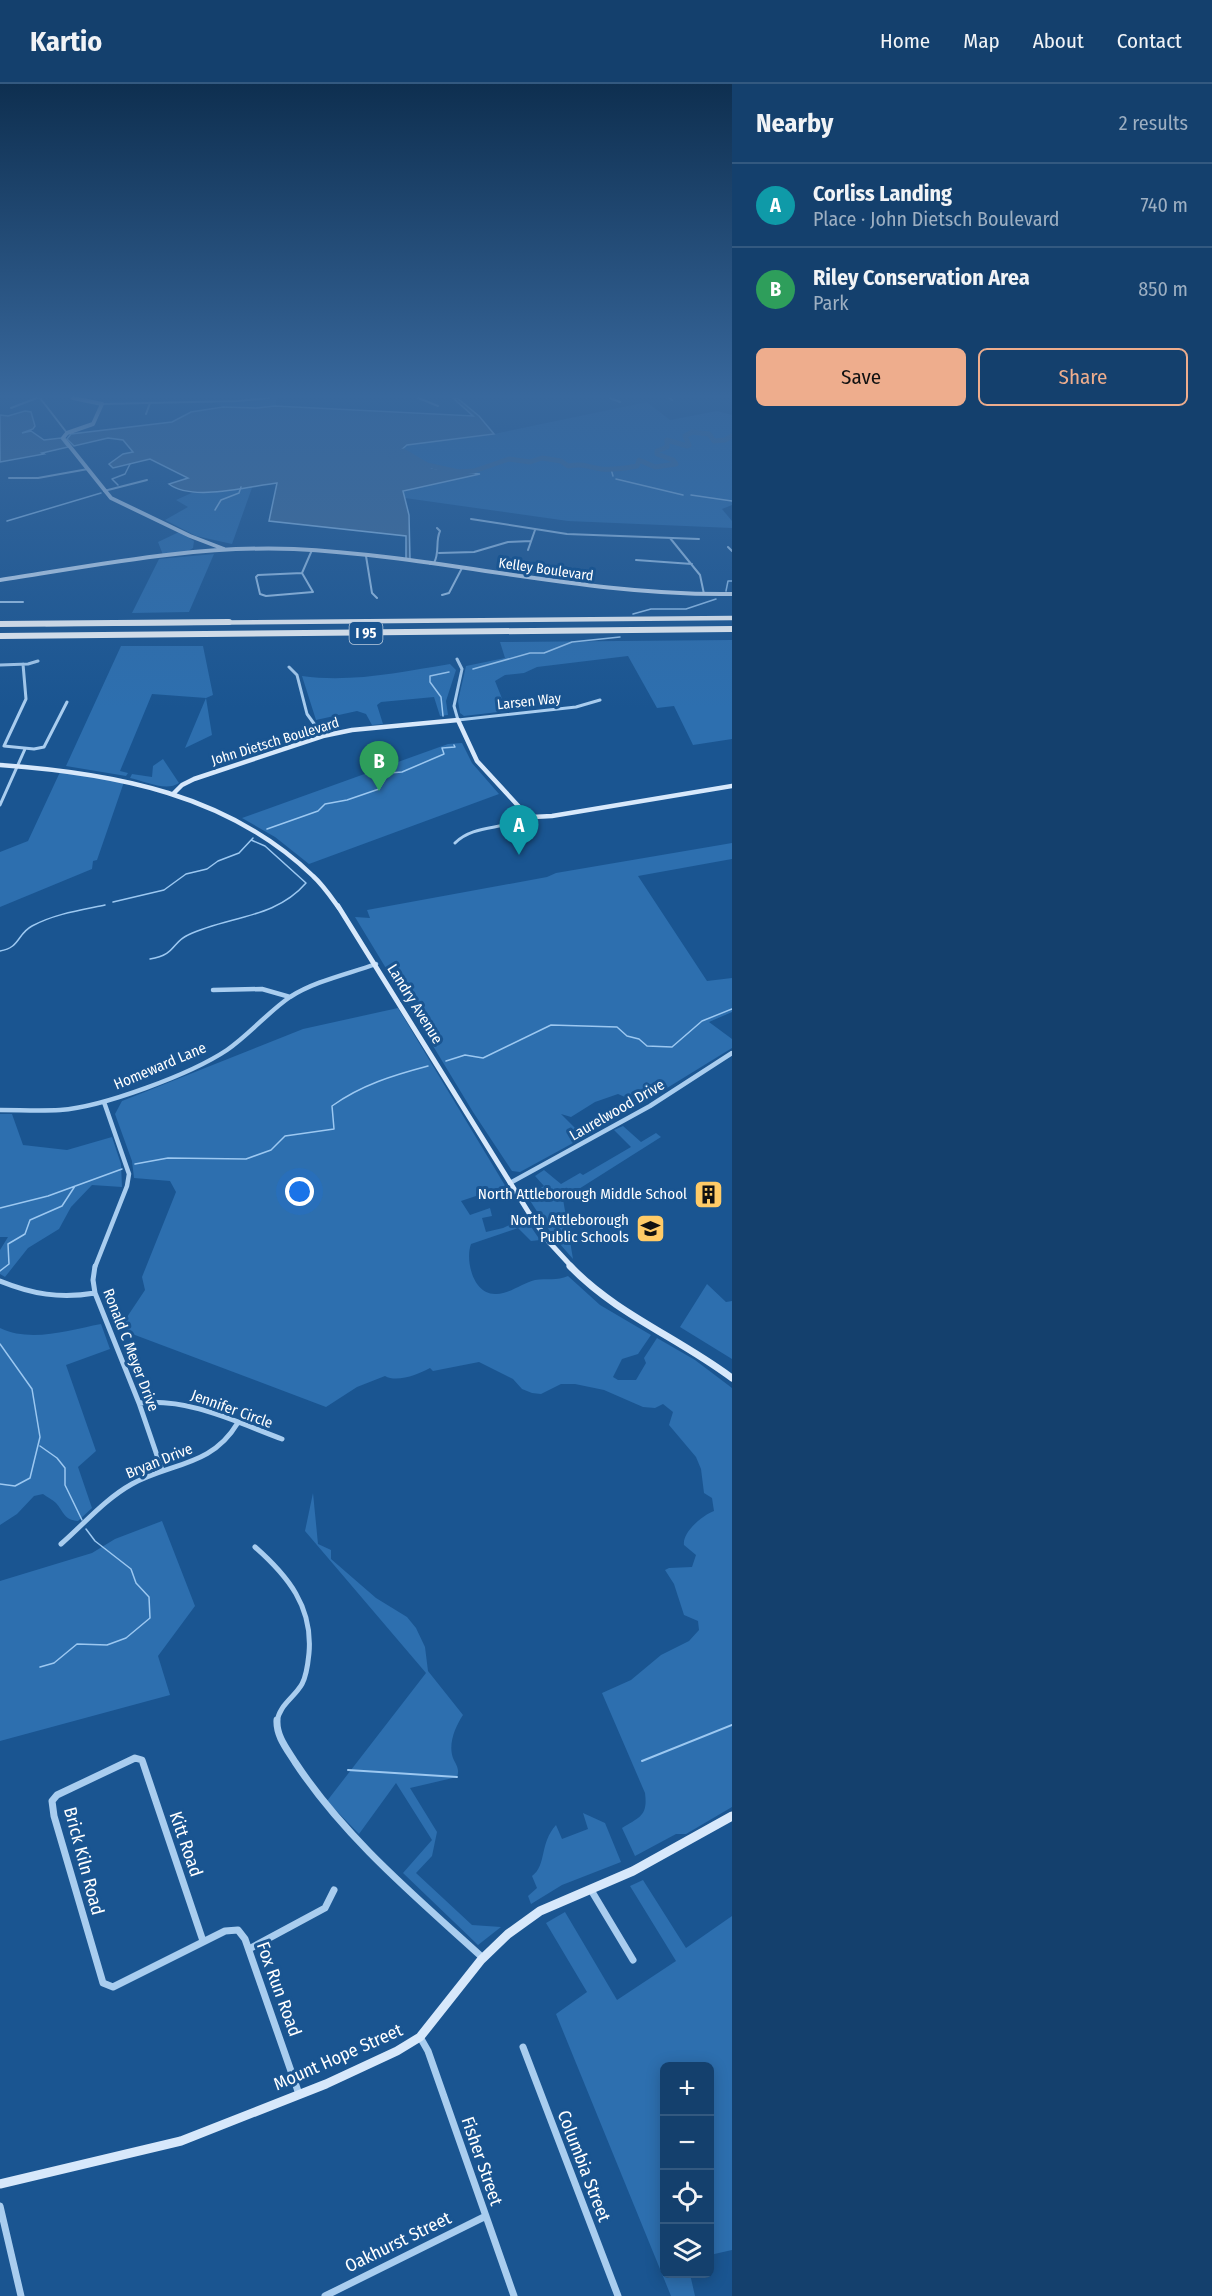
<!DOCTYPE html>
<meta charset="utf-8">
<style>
:root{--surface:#14406d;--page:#214b75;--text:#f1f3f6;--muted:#9dafc2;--line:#335980;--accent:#eead8d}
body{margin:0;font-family:"Fira Sans Condensed",sans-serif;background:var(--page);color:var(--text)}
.controls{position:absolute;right:18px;bottom:18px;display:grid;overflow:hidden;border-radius:9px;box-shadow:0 3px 15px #0003}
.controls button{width:54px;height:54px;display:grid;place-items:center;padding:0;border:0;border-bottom:2px solid var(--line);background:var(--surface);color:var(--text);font:30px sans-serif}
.you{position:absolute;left:300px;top:1108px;width:21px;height:21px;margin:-15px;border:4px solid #fff;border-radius:50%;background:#1a73e8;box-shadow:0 0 0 9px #1a73e833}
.badge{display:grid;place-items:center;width:39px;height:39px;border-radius:50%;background:var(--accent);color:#fff;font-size:20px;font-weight:700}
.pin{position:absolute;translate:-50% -50px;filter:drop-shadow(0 2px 3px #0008)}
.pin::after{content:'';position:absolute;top:32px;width:21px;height:18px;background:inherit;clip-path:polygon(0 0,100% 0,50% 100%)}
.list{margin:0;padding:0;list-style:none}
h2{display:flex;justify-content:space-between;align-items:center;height:78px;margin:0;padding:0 24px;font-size:26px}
h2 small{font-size:20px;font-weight:400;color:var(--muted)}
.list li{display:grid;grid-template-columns:39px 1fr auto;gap:18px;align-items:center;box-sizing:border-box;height:84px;padding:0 24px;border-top:2px solid var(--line)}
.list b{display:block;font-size:22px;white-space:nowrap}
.list p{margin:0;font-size:20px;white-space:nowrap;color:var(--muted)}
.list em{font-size:20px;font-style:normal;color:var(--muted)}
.actions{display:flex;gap:12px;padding:18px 24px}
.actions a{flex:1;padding:14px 0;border:2px solid var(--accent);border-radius:9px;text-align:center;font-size:21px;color:var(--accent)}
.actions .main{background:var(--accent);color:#111}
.icon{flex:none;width:33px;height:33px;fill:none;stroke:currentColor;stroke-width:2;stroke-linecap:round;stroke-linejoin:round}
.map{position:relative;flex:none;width:732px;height:2212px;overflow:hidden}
header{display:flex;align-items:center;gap:36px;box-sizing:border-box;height:84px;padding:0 30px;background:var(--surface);border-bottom:2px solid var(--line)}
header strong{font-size:28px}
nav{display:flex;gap:33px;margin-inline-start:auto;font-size:21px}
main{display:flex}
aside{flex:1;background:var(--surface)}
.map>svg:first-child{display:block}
.green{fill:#2d6faf}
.water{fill:#426c98;stroke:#9cc8f1;stroke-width:1.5}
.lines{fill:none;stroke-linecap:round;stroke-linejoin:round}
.stream-far1{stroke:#9cc8f1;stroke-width:1.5}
.stream{stroke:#9cc8f1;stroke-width:2}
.river{stroke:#426c98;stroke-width:5}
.street-far4{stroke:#a9cdef;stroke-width:2}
.street-far3{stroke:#a9cdef;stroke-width:3}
.street-far2{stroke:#a9cdef;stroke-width:4.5}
.street-far1{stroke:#a9cdef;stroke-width:5}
.street{stroke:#a9cdef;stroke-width:7}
.secondary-far4{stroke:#d7e8fb;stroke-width:4}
.secondary-far3{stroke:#d7e8fb;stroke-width:4.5}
.secondary-far2{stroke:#d7e8fb;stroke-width:5}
.secondary-far1{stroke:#d7e8fb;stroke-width:7}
.secondary{stroke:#d7e8fb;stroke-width:9}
.highway-far1{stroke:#fff;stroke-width:4.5}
.highway{stroke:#fff;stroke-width:6}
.labels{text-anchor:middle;stroke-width:6;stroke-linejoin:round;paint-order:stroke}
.far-street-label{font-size:14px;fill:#fff;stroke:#1a5591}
.shield{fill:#1a5591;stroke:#baccde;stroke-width:1.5}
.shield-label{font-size:14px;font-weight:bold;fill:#fff}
.street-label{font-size:15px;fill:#fff;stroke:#1a5591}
.poi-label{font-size:15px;fill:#fff;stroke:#1a5591;text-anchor:end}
.near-street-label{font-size:18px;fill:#fff;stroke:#1a5591}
</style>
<header>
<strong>Kartio</strong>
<nav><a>Home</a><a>Map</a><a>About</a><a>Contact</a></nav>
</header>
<main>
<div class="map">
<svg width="732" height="2212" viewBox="0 0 732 2212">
<rect width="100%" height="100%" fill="#1a5591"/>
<path class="green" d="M276,314V322L473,332L453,314H457L479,332L494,350L647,318L670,336L717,327L732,331V421L722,425L732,437V444L568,437L405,414L409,431L410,476L406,452L269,437L371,417L151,374L113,384L109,380L123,370L136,368L125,355L108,354L74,362L71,359L79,349L172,338L191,328L222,323L217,319Z
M253,401L232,460L196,452L165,436L188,423L176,416L196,407L209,409Z
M179,448L194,457L193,464L188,467L163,471L158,458Z
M214,470L189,528L132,529L159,475Z
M732,556V655L693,661L674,622L657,624L628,572L537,583L524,589L505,591L495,597L507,627L464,632L460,629L458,617L466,582L505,574L500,558Z
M121,562H203L213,611L206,614L212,651L185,664L206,614L152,610L120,687L128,689L126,692L66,682Z
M450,580L456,586L446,617L448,631L440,632L434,613L381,618L377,621L383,640L372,641L366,630L357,627L316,636L302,592C351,599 401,588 450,580Z
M462,659L472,679L499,710L309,780L275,753L242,734L448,660Z
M163,675L179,699C166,708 145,697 130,694L132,690L152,693L153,682Z
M60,688L124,698L97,776L93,777L92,785L0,823V768L28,757Z
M732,759V775L638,792L707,897L732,894V928L709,938L732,955V964L641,1020L618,1010L595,1018L571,1033L561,1030L584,1053L520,1088L512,1087L473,1028L355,833L370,834L367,826L547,793L556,789Z
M398,924L512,1113L497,1116L482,1110L461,1117L470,1131L490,1124L492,1132L482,1134L486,1148L503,1144L525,1134L540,1156L531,1157L518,1144L471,1160C465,1176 473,1210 495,1210C508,1211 522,1199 535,1196C547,1194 557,1197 568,1192L600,1221L651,1251L638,1270L622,1275L613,1293L618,1296H636L646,1279L644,1274L657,1254L695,1276L732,1304V1723L686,1750H676L635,1772L622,1744C640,1733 648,1732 645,1709L602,1609L631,1596L661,1571L689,1557L699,1546L698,1537L684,1531L674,1500L665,1486L669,1484L692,1483L696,1471L684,1461C682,1448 703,1431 714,1427L712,1414L704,1409L701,1385L696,1373L669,1341L673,1328L663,1320L655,1324L643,1323L604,1306L575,1300H561L541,1310L532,1309L522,1305L513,1295L479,1278L433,1287L430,1284C419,1290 397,1299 385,1292L357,1303L326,1323L119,1245L145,1206L142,1193L176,1108L170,1097L134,1094L132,1077L115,1030L122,1017L303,945Z
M0,1030H12L23,1061L67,1066L112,1053L121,1080L122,1103L92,1101L71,1123L59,1145L28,1164L5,1193L0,1190V1166L8,1153H0Z
M623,1042L641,1058L656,1049L661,1053L563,1115L573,1175L553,1152L527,1112L544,1102L535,1092L544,1086L561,1100L580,1089L583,1091L631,1063L614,1046Z
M707,1200L726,1218L732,1217V1275L680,1243Z
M101,1240L110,1265L66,1281L96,1367L78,1383L92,1424L78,1437C64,1436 64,1428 56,1419C53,1416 47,1413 43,1410L34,1412L17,1430L0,1441V1244C31,1259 69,1246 101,1240Z
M313,1409L318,1460L331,1466V1475L376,1514L407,1533L416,1544L425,1563L428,1587L463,1631C455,1643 448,1660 453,1674C456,1681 460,1685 457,1693L410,1704L437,1748L432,1772L416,1789L472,1841L501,1843L478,1861L403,1789L432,1756L396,1699L359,1750L327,1717L426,1589L305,1447Z
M162,1437L195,1522L158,1572L170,1611L0,1657V1497L92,1469L115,1455Z
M583,1729L605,1739L621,1778L562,1801L531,1820L528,1812L537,1804L532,1792C547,1781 539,1760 556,1741L562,1755L588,1745Z
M643,1796L686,1864L732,1832V2166L710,2171V1982H664V2190H690L695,2212H671L556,1930L587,1908L546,1839L565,1828L617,1916L676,1877L630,1802Z"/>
<path class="water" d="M453,314H457L479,332L494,350L407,361L400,367L432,384L480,390L403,407L409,431L410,476H406V452L269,437L277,399C250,402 192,418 169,400L188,394L150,375L113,384L109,380L123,370L133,368L123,356L108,354L74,362L67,355L71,350L172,338L191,328L223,323L257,324L275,322L473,332Z
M25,327L31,328L35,342L33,345L22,349L31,347L44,356L61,354L68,363L42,369L44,370L0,378V331L8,332Z"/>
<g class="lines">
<path class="stream-far1" d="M611,385L613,392
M616,395L683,411
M118,401L112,395L125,390L130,380
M691,411L732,417
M215,426L221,416L239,409L241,403
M7,437L101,409
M726,507L728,497H732
M633,530L651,525H686L716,515
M473,585L530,569H544L572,558L620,553
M443,632L441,613L430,598V592L449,588
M267,745L318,727L325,720L347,716L379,705L389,689L402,688L444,670L442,664L455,663L454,661
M113,818L164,806L186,790L207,785L218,777L239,769L253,754
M0,867C20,864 17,850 32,842C54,830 81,826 105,821
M150,875C176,871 172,858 188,851C228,832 275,835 306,799L265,762L251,756
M446,977L465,971L483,974L551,941L617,943L627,952L639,955L647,962L672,963L702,937L732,925
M135,1080L168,1074L246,1075L271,1066L285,1052L334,1045L332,1022C361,1001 394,991 428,982
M0,1124L48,1112L122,1085
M0,1187L9,1180L8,1160L25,1150L30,1136L62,1122L75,1102
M0,1260L32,1305L40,1353L30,1394L15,1402L0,1400
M40,1362L57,1374L65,1384V1401L82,1436
M40,1583L54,1579L77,1560L107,1561L126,1554L150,1534L149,1513L136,1499L131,1485L95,1457L86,1445"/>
<path class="stream" d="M642,1677L732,1641
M348,1686L457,1693"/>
<path class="river" d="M391,372L403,367L427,381L459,388L474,387L509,375L530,378L542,374L561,377L568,382C585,379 586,383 602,385C614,386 626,384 637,382L639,376L655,383L676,380L673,376L657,370V367L667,363V356L687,362L689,361L685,352L692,348L709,350L714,357L725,356L732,352"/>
<path class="street-far4" d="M40,314L67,349
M418,314L438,322
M610,314L620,318
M669,314L672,316
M102,320L238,317L269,314
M11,324L37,314
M146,330L150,319
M9,394H38L88,385
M104,407L147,396
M471,435L567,450L699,455
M670,454L700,491L704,510
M728,463L732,467
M528,466L535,446
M439,469L474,468L508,458L531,457
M366,472L372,509L377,514
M636,476L692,480
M430,480L434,479C440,468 435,458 440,447L437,444
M302,489L313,508L266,512L260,510L256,493L258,491Z
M302,489L312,466
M442,511L449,509L462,484
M0,518H23"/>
<path class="street-far3" d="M457,575L462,585L454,622L458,636L576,623L600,616
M23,580L26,615L4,662L34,665L44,663L67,618
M0,581L28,580L38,577
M289,583L297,591L307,630L323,652
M0,721L25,665
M455,759C475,739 507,747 529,731"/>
<path class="street-far2" d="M213,906L262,905L290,913
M0,1026C20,1026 40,1027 60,1026C103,1023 191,990 227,966C250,950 268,928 290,913C315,897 348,890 376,880
M510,1099L650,1022L732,969
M95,1183L127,1102L129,1090L104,1018"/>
<path class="street-far1" d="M95,1182L93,1196L95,1209L139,1319L162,1386
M0,1197C32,1210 60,1215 95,1209
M139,1319C190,1314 236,1338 282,1355
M61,1460C84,1440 105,1415 132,1400C170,1379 212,1382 237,1340
M255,1463C288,1492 313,1523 309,1569C308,1579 307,1591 302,1600C294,1614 279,1621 277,1638"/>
<path class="street" d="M277,1636C276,1652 287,1665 295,1678C345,1754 416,1813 483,1874
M591,1806L633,1876
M203,1857L142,1676L135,1674L57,1711L52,1717L54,1732L103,1899L113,1903L225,1847L238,1846L245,1855L299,2010
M249,1865L325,1824L334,1806
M420,1953L428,1967L514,2212
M523,1963L618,2212
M0,2122L21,2212
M325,2212L486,2132"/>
<path class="secondary-far4" d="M73,314L102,320L93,340L67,349L63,354L111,414L190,452L224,465
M0,496C97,481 195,461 294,465C440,472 584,512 732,510"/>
<path class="secondary-far3" d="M0,681C114,689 228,710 313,792C323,801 331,813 339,824
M173,710L182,701L194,695L323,652L352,646L458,636L477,677L522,726L533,733L552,732L732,702"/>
<path class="secondary-far2" d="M338,822L529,1129L549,1158L572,1183"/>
<path class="secondary-far1" d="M570,1182C616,1230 679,1254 732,1294"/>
<path class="secondary" d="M0,2100L181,2057L326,2000L397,1967L420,1953L481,1876L508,1850L540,1827L633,1787L732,1732"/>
<path class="highway-far1" d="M46,540L732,534"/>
<path class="highway" d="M0,540L229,538
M0,552L732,545"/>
</g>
<linearGradient id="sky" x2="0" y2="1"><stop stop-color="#0e2f50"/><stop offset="0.5" stop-color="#38689d"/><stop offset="1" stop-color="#38689d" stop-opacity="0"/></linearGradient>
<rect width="732" height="624" fill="url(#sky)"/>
<defs>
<symbol id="building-square" viewBox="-11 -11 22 22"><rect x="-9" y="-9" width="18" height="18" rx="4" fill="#ffcb67" stroke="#1a5591"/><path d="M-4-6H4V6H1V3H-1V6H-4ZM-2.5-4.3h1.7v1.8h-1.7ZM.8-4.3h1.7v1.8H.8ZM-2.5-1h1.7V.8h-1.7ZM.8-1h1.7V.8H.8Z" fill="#111"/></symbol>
<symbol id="school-square" viewBox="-11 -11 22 22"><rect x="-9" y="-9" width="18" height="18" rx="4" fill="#ffcb67" stroke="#1a5591"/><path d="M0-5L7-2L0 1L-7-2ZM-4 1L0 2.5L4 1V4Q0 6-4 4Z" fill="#111"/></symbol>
</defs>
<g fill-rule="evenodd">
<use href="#building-square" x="692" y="1094" width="33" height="33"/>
<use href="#school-square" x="634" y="1128" width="33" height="33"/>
</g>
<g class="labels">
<g class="far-street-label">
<text transform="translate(546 485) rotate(8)" y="5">Kelley Boulevard</text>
<text transform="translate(529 617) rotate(-6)" y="5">Larsen Way</text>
<text transform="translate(275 657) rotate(-17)" y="5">John Dietsch Boulevard</text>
</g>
<rect class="shield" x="349.5" y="538" width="33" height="22" rx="4.5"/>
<g class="shield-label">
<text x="366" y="554">I 95</text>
</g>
<g class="street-label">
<text transform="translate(415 920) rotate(58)" y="5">Landry Avenue</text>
<text transform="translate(160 982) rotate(-23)" y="5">Homeward Lane</text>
<text transform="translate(617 1026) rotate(-30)" y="5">Laurelwood Drive</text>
<text transform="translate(131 1266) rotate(69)" y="5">Ronald C Meyer Drive</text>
<text transform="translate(232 1325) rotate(20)" y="5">Jennifer Circle</text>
<text transform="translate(159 1377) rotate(-22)" y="5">Bryan Drive</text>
</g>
<g class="poi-label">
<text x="687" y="1115">North Attleborough Middle School</text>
<text x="629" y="1141">North Attleborough<tspan x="629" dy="17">Public Schools</tspan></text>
</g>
<g class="near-street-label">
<text transform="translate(186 1760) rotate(71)" y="6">Kitt Road</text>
<text transform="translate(84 1777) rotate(75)" y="6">Brick Kiln Road</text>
<text transform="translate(279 1905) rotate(70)" y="6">Fox Run Road</text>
<text transform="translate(338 1973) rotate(-24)" y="6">Mount Hope Street</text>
<text transform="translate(482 2077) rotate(71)" y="6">Fisher Street</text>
<text transform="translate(584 2082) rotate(69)" y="6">Columbia Street</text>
<text transform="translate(398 2158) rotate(-26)" y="6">Oakhurst Street</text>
</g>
</g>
</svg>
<div class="controls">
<button>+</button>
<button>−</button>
<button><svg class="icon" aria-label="locate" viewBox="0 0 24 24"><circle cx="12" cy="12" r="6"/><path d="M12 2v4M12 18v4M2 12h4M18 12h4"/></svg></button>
<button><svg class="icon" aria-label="layers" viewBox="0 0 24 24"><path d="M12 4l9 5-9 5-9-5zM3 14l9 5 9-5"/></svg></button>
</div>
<div class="you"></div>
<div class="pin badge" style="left:519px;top:771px;background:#0f9aa8">A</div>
<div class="pin badge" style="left:379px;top:707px;background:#2e9e5b">B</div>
</div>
<aside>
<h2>Nearby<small>2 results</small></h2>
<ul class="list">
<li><span class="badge" style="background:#0f9aa8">A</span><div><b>Corliss Landing</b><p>Place · John Dietsch Boulevard</p></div><em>740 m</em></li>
<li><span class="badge" style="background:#2e9e5b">B</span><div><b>Riley Conservation Area</b><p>Park</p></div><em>850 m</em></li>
</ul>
<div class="actions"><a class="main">Save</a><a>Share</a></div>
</aside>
</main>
